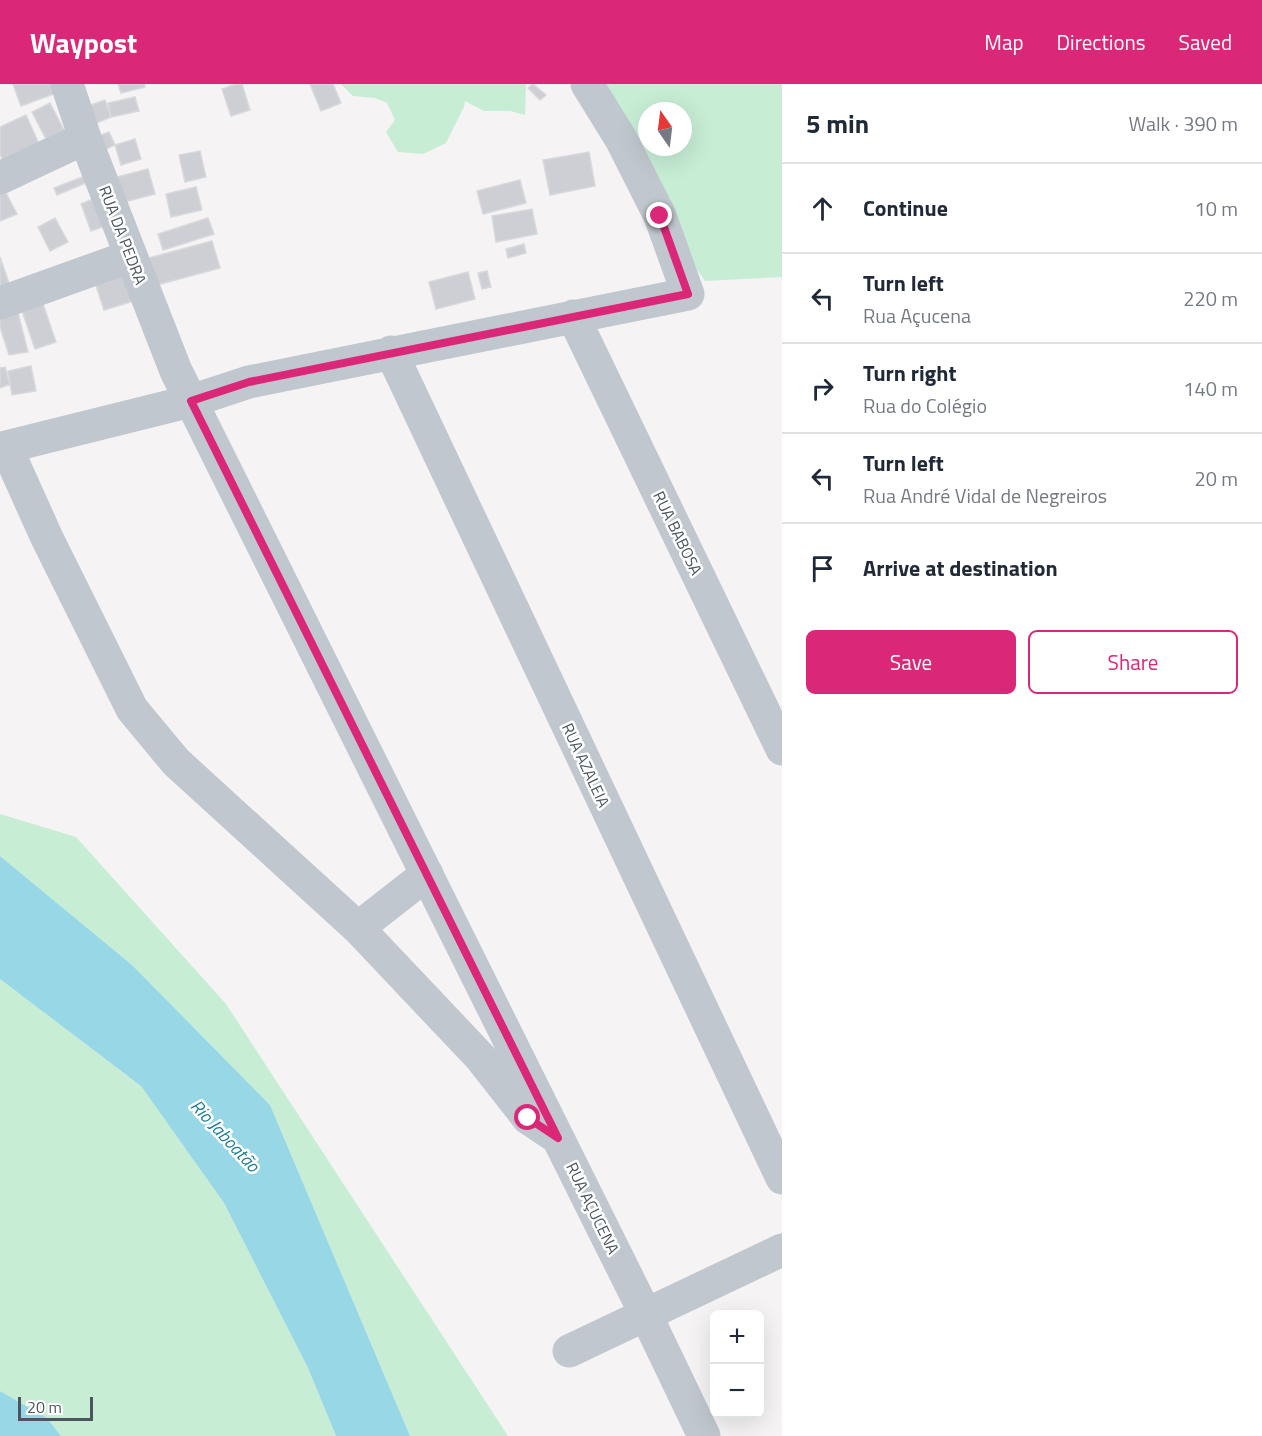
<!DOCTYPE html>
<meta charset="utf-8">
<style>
:root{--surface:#fff;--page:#f6f6f7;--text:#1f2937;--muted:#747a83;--line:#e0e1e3;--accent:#db2777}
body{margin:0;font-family:"Titillium Web",sans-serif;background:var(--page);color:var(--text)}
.controls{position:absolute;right:18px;bottom:18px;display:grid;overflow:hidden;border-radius:9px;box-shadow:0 6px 24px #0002}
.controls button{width:54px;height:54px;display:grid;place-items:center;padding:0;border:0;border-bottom:2px solid var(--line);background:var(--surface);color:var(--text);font:30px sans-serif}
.compass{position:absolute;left:638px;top:18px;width:54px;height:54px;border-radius:50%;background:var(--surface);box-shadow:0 6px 24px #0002;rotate:346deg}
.scale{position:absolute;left:18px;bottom:15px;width:75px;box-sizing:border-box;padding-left:6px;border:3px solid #4c565f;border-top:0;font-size:16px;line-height:21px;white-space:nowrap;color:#4c565f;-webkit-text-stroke:4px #fff;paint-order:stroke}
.stop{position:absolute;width:18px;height:18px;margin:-14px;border:4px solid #db2777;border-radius:50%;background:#fff}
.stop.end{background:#db2777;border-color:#fff;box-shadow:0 2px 6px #0008}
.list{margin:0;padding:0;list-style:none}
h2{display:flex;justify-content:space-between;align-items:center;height:78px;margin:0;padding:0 24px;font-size:26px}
h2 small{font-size:20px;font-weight:400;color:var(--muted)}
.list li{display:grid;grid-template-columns:39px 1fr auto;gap:18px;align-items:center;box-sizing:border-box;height:90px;padding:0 24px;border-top:2px solid var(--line)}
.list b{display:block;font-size:22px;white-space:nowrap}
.list p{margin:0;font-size:20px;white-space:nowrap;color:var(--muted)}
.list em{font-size:20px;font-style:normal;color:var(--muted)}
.actions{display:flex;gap:12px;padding:18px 24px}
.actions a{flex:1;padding:14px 0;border:2px solid var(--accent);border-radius:9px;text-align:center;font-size:21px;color:var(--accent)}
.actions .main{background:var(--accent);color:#fff}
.icon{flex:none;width:33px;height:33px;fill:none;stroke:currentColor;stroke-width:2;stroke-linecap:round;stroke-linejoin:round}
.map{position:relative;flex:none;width:782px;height:1352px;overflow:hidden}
header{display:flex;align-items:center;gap:36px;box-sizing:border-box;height:84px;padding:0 30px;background:var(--accent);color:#fff}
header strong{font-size:28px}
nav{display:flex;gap:33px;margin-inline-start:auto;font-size:21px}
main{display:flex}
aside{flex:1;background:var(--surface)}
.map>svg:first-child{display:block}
.green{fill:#c7edd5;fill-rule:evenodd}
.water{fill:#98d7e6}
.building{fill:#cdcfd5;stroke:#d8d9dd;stroke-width:1.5}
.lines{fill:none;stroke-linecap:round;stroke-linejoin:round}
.minor{stroke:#c0c7ce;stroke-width:33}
.route{stroke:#db2777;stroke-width:8}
.labels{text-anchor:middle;stroke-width:5;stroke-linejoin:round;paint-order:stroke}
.street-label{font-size:16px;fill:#4c565f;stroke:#fff}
.water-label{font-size:18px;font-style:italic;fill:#197e95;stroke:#fff}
</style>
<header>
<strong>Waypost</strong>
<nav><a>Map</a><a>Directions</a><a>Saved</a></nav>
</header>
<main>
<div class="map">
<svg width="782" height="1352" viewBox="0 0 782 1352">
<rect width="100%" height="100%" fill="#f5f3f3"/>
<path class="green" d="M341,0H526L525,31L510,27H484L465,17L464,23L446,59L423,70L398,68L386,48L395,36L387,19L375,14L353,12Z
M604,0H782V193L705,197L660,132ZM647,27H683V63H647Z
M0,730L76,753L226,920L508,1352H410L270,1021L132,881L0,772Z
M0,895L141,1002L224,1119L308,1284L336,1352H61L47,1334L0,1307Z"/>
<path class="water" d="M0,772L132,881L270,1021L410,1352H336L308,1284L224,1119L141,1002L0,895Z
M0,1307L47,1334L61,1352H0Z"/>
<path class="building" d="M13,0H56L59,8L21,22Z
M118,0H144L145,3L121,9Z
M236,0H242L250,26L231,32L222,5Z
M310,0H333L341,19L321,27Z
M533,0L546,11L540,16L528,4Z
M135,13L139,27L111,33L108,19Z
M105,16L111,33L94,40L88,22Z
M50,19L64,46L46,55L32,28Z
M26,31L39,60L3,77L0,70V43Z
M109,48L115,61L100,68L94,54Z
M135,55L141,75L121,81L115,61Z
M200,67L206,93L185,98L179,71Z
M589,68L595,102L550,111L543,76Z
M148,85L155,110L124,118L117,93Z
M85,92L88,98L57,111L54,104Z
M520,96L526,119L483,130L477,107Z
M3,103L17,130L0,137V105Z
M196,103L202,126L171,133L166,110Z
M95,114L105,142L91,147L81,120Z
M532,125L537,150L496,158L492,132Z
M55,134L68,158L50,167L38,143Z
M208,134L214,150L163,166L158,150Z
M212,157L220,184L153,202L145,175Z
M524,160L526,169L508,174L506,165Z
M0,173L10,202L0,205Z
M126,182L137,216L104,226L93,192Z
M487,187L491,203L482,205L478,189Z
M468,188L475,215L436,225L429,198Z
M41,214L56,258L35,265L20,221Z
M17,225L28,268L9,271L0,243V231Z
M31,282L36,307L12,311L8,287Z
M5,283L10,300L0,304V284Z"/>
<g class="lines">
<path class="minor" d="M67,0L85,54L176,287L191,317L249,298L688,210L660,132L621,55L587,0
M0,94L85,54
M0,219L131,172
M573,232L782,665
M391,268L782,1094
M358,844L427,790
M558,1054L528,1034L481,974L358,844L176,678L132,625L47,454L6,363L191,317L646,1231L704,1352
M569,1267L782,1166"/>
</g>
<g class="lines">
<path class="route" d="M528,1034L558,1054L191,317L249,298L688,210L660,132"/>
</g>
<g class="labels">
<g class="street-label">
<text transform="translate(123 151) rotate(69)" y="6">RUA DA PEDRA</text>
<text transform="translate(678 449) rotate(64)" y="6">RUA BABOSA</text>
<text transform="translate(586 681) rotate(65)" y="6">RUA AZALEIA</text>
<text transform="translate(593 1124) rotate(64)" y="6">RUA AÇUCENA</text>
</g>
<g class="water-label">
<text transform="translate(225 1052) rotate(47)" y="6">Rio Jaboatão</text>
</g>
</g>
</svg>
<div class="controls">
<button>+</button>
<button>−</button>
</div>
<svg class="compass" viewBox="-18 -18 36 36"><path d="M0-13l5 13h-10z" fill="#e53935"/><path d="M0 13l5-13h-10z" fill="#747a83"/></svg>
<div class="scale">20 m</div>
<div class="stop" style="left:528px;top:1034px"></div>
<div class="stop end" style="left:660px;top:132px"></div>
</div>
<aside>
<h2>5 min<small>Walk · 390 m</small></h2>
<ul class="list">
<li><svg class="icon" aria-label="ahead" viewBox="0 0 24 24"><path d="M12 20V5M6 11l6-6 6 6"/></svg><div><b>Continue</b></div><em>10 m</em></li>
<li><svg class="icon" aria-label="left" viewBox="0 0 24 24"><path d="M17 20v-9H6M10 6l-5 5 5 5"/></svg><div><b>Turn left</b><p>Rua Açucena</p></div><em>220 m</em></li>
<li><svg class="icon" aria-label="right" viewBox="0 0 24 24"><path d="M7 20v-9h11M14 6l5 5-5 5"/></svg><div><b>Turn right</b><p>Rua do Colégio</p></div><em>140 m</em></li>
<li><svg class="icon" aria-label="left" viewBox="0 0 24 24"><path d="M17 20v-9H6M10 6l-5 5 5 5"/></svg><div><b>Turn left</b><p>Rua André Vidal de Negreiros</p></div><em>20 m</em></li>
<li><svg class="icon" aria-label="arrive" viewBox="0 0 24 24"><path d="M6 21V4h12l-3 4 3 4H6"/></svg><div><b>Arrive at destination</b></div></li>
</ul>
<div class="actions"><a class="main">Save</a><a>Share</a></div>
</aside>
</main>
